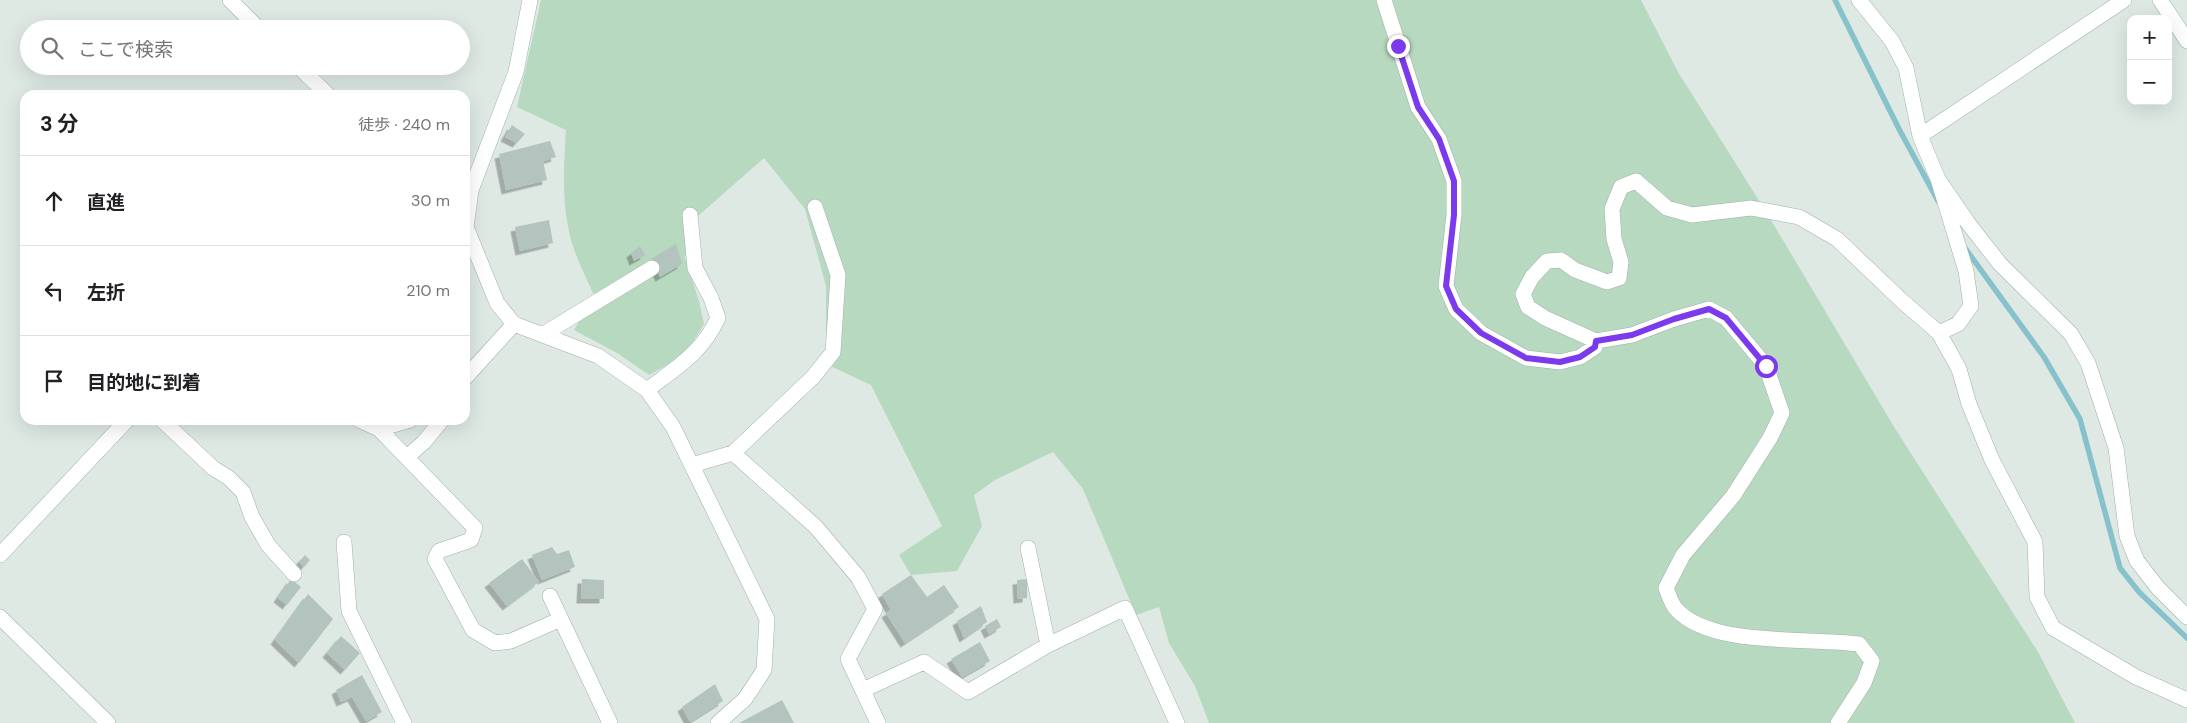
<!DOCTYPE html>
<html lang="ja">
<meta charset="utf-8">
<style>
:root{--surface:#fff;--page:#f2f2f2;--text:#202124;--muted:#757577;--line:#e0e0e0}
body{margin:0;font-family:"DM Sans","Noto Sans JP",sans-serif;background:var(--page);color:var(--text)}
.controls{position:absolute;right:15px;top:15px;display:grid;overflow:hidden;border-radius:10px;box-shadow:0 5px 20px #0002}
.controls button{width:45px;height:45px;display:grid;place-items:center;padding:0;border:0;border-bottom:1px solid var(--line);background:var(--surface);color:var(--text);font:25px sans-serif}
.stop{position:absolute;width:15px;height:15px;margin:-11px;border:4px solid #7c3aed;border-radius:50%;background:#fff}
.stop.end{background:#7c3aed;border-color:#fff;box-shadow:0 1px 5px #0008}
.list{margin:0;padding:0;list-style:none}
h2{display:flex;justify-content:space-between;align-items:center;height:65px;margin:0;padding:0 20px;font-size:21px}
h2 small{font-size:16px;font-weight:400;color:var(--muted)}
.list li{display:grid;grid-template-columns:32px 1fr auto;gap:15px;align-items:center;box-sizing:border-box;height:90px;padding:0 20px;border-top:1px solid var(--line)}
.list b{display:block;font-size:19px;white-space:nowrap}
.list em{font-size:16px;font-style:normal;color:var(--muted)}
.icon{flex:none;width:28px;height:28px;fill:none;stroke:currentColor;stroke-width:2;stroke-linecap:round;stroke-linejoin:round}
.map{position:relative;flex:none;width:2187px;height:723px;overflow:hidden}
.search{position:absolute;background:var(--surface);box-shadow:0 5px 20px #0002;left:20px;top:20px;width:450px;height:55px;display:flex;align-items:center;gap:12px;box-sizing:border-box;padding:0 18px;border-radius:28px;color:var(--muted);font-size:19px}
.panel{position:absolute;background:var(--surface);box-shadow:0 5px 20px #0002;left:20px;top:90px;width:450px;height:335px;border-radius:15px}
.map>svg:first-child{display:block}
.green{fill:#b7d9c0}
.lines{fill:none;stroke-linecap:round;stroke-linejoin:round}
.stream{stroke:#87c2cc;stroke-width:5.5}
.building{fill:#b3c3bd;filter:url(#shadow)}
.minor-casing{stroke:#a1b0ab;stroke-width:16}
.tertiary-casing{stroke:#a1b0ab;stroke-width:16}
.minor{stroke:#fff;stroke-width:15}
.tertiary{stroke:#fff;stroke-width:15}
.route{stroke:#7c3aed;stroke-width:6}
</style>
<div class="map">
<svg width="2187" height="723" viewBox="0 0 2187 723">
<defs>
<filter id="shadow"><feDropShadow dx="-4.5" dy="4.5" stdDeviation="0" flood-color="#0004"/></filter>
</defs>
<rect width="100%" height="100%" fill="#dee9e4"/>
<path class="green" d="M541,0H1641L1678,72L1765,210L1896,430L2038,652L2075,723H1209L1195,686L1169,643L1159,607L1136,615L1083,489L1053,452L995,480L974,495L982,526L957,571L911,575L899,555L942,526L871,385L826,364V286L805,209L764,158L698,216L685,258L699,301L704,324L685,355L649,375L617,353L574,330L594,295C584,273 572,250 568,227C562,196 564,162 566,130L517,107Z"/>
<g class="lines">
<path class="stream" d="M1835,0L1899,129L1938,201
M1965,248L2044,357L2080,419L2120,568L2139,592L2187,638"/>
</g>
<path class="building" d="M512,125L525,134L517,143L505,137Z
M550,141L556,157L543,161L547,180L506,190L499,154Z
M549,220L553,243L520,251L515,227Z
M676,244L682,264L660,277L651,259Z
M640,246L645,255L634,261L631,253Z
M552,547L557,554L569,550L575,567L542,580L532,555Z
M305,555L310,560L304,567L299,562Z
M522,559L539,582L507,606L489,583Z
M911,575L927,597L944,585L959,607L905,643L886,613L891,610L882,594Z
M291,579L301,587L287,605L278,598Z
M582,579L604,580V599H581Z
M1027,579V598L1018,599L1017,580Z
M308,594L333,619L299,663L275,640Z
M981,606L987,622L964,638L957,621Z
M997,619L1001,627L989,634L985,626Z
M341,636L360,653L345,670L327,653Z
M980,642L990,661L962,677L951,659Z
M362,675L382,712L366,721L352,697L341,702L336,690Z
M715,684L723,701L690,722L682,707Z
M782,700L794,723H739Z"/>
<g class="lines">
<defs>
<path id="minor" d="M230,0L259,29
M530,0L516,72L471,190L466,227L497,303L514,324L598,356L647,390L673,427L767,619L764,670L745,699L718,723
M1384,0L1418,107L1439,139L1454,181V215L1446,286L1456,309L1481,333L1526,358L1560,362L1580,357L1595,347L1596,341L1545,318L1528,307L1523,294L1532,277L1547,261L1561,260L1575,270L1607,282L1619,278L1621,262L1614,239L1612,209L1621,187L1636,181L1667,208L1692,215L1751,208L1799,217L1837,239L1901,300L1939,333L1958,324L1971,306L1966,271L1938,179
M1859,0L1892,41L1906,68L1920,136
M2124,0L1920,136L1938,179L1968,223L2000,264L2071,334L2088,363L2116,448L2127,536L2137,561L2158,588L2187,617
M298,66L328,95
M1939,333L1959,369L1969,404L1992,460L2035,542L2037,597L2053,628L2136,677L2187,700
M542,335L652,268
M1596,341L1632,335L1674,319L1709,309L1726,318L1766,366L1782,413L1770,438L1733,496L1683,555L1666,588C1669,595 1671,603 1676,609C1711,648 1809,637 1859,644L1872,661L1864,683L1838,723
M465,378L514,324
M647,390C677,367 702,353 718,318L711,298L695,268L690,215
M162,420L213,468L229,478L243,492L252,517L268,545L294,574
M359,420L379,429L475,528L471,540L439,551L435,559L473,630L495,643L511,641L561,619
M379,429L410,420
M733,453L813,377L833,352L838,275L815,207
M407,457L424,442L442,420
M692,465L733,453L816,527L858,577L875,609L848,659L878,723
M344,542L349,611L404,723
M0,555L127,420
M550,596L610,723
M0,617L108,723
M1048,645L1125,608L1177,723
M863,690L924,662L968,692L1048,645L1028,548"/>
<path id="tertiary" d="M2160,0L2187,41"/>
</defs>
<use href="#minor" class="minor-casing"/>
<use href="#tertiary" class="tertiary-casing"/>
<use href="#minor" class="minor"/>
<use href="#tertiary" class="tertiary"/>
</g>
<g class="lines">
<path class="route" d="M1398,46L1418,107L1439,139L1454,181V215L1446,286L1456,309L1481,333L1526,358L1560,362L1580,357L1595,347L1596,341L1632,335L1674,319L1709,309L1726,318L1766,366"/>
</g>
</svg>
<div class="controls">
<button>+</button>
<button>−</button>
</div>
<div class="stop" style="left:1766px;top:366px"></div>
<div class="stop end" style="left:1398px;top:46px"></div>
<div class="search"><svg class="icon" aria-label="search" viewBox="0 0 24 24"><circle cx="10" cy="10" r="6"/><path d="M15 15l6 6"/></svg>ここで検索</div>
<section class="panel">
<h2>3 分<small>徒歩 · 240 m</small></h2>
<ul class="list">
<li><svg class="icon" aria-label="ahead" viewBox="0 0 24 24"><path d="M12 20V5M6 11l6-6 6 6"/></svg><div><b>直進</b></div><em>30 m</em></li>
<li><svg class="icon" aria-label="left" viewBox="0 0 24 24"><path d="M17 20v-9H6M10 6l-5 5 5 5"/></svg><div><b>左折</b></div><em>210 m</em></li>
<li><svg class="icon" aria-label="arrive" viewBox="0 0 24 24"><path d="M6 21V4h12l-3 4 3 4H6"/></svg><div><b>目的地に到着</b></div></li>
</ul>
</section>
</div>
